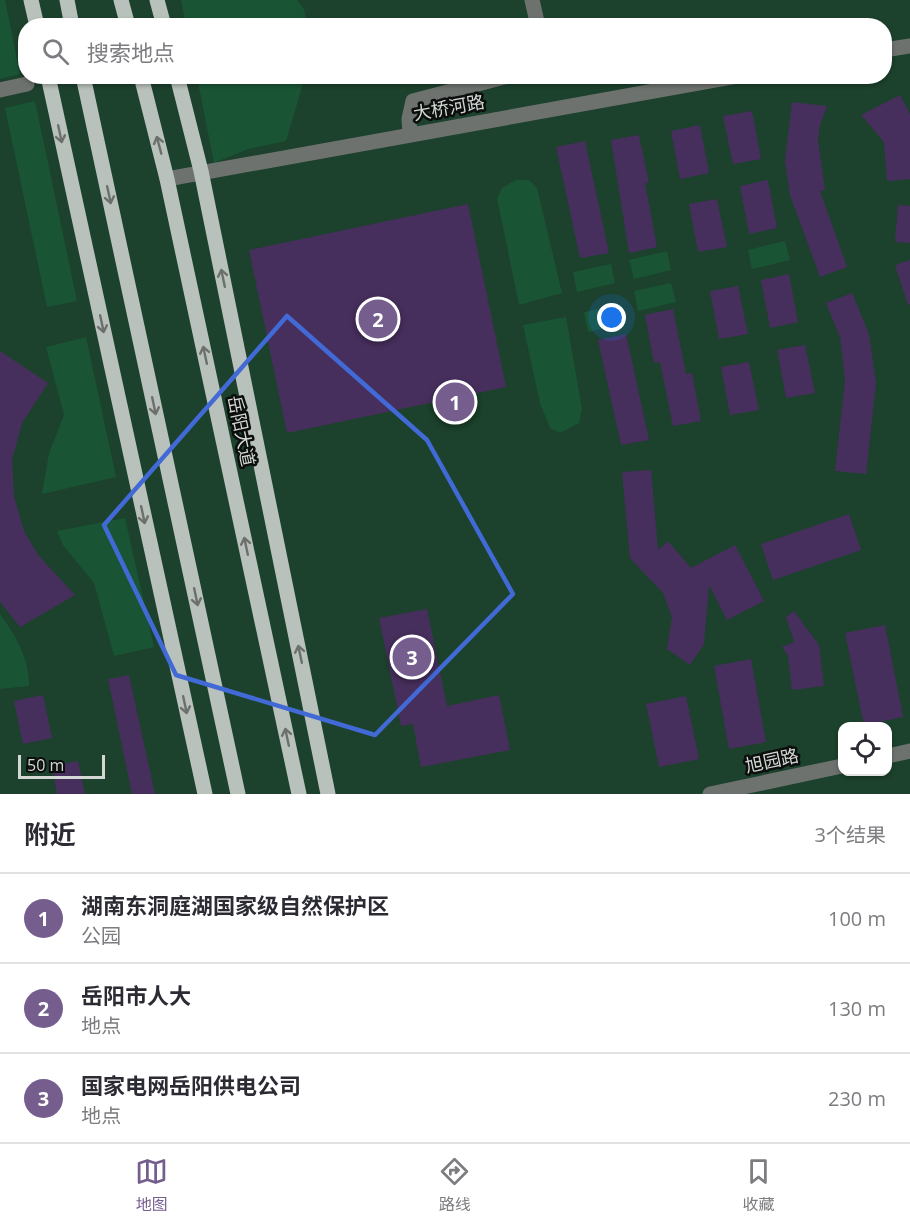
<!DOCTYPE html>
<html lang="zh">
<meta charset="utf-8">
<style>
:root{--surface:#fff;--page:#f2f2f3;--text:#2b2b33;--muted:#7c7c81;--line:#e1e1e2;--accent:#755e8e}
body{margin:0;font-family:"Open Sans","Noto Sans SC",sans-serif;background:var(--page);color:var(--text)}
.controls{position:absolute;right:18px;bottom:18px;display:grid;overflow:hidden;border-radius:12px;box-shadow:0 2px 4px #0004}
.controls button{width:54px;height:54px;display:grid;place-items:center;padding:0;border:0;border-bottom:2px solid var(--line);background:var(--surface);color:var(--text);font:30px sans-serif}
.scale{position:absolute;left:18px;bottom:15px;width:87px;box-sizing:border-box;padding-left:6px;border:3px solid #d4d8d5;border-top:0;font-size:16px;line-height:21px;white-space:nowrap;color:#d4d8d5;-webkit-text-stroke:4px #0b0e0c;paint-order:stroke}
.you{position:absolute;left:612px;top:318px;width:21px;height:21px;margin:-15px;border:4px solid #fff;border-radius:50%;background:#1a73e8;box-shadow:0 0 0 9px #1a73e833}
.badge{display:grid;place-items:center;width:39px;height:39px;border-radius:50%;background:var(--accent);color:#fff;font-size:20px;font-weight:700}
.pin{position:absolute;translate:-50% -50%;border:3px solid #fff;box-shadow:0 2px 6px #0006}
.list{margin:0;padding:0;list-style:none}
h2{display:flex;justify-content:space-between;align-items:center;height:78px;margin:0;padding:0 24px;font-size:26px}
h2 small{font-size:20px;font-weight:400;color:var(--muted)}
.list li{display:grid;grid-template-columns:39px 1fr auto;gap:18px;align-items:center;box-sizing:border-box;height:90px;padding:0 24px;border-top:2px solid var(--line)}
.list b{display:block;font-size:22px;white-space:nowrap}
.list p{margin:0;font-size:20px;white-space:nowrap;color:var(--muted)}
.list em{font-size:20px;font-style:normal;color:var(--muted)}
.icon{flex:none;width:33px;height:33px;fill:none;stroke:currentColor;stroke-width:2;stroke-linecap:round;stroke-linejoin:round}
.map{position:relative;flex:none;width:910px;height:794px;overflow:hidden}
.search{position:absolute;background:var(--surface);box-shadow:0 2px 4px #0004;left:18px;right:18px;top:18px;height:66px;display:flex;align-items:center;gap:15px;box-sizing:border-box;padding:0 21px;border-radius:24px;color:var(--muted);font-size:22px}
.sheet{height:348px;background:var(--surface)}
nav{display:flex;justify-content:space-around;align-items:center;box-sizing:border-box;height:84px;border-top:2px solid var(--line);background:var(--surface);font-size:16px;color:var(--muted)}
nav a{display:grid;justify-items:center;gap:3px}
nav .on{color:var(--accent)}
.map>svg:first-child{display:block}
.green{fill:#1c412c;fill-rule:evenodd}
.forest{fill:#195535}
.building{fill:#472f5d}
.lines{fill:none;stroke-linecap:round;stroke-linejoin:round}
.minor{stroke:#6e726f;stroke-width:15}
.major{stroke:#b9c1bc;stroke-width:15}
.oneway{stroke:#6b706d}
.marked{fill:none;stroke:#426ad7;stroke-width:4.5;stroke-linejoin:round}
.labels{text-anchor:middle;stroke-width:5;stroke-linejoin:round;paint-order:stroke}
.street-label{font-size:18px;fill:#d4d8d5;stroke:#0b0e0c}
</style>
<div class="map">
<svg width="910" height="794" viewBox="0 0 910 794">
<rect width="100%" height="100%" fill="#1f2621"/>
<path class="green" d="M0,0H910V794H0ZM26,26H884V76H26ZM842,726H888V772H842Z"/>
<path class="forest" d="M0,0H5L20,74L0,79Z
M181,0H297L304,9L307,25H186Z
M197,77H305L286,141L248,149L214,163Z
M35,101L77,301L47,307L5,108Z
M516,180H529L537,188L562,293L519,305L497,198L502,188Z
M785,241L790,260L752,269L748,250Z
M667,251L671,270L634,279L629,260Z
M611,264L615,283L577,292L573,272Z
M671,283L676,302L638,311L634,291Z
M621,304L626,323L588,332L584,312Z
M566,317L582,409L579,423L560,433L550,428L540,403L523,325Z
M86,337L116,477L42,494L49,453L64,415L46,347Z
M125,518L154,647L114,656L94,583L63,545L57,531Z
M0,614C16,636 29,658 29,686L0,689Z"/>
<path class="building" d="M900,95L910,114V179L887,181L884,142L861,115Z
M792,102L827,106L820,125L818,140L825,190L820,191L847,267L820,277L790,195L785,161Z
M752,111L761,159L733,164L723,116Z
M700,125L709,173L680,179L671,131Z
M639,135L649,183H645L657,247L629,253L611,140Z
M585,141L609,253L580,258L556,147Z
M768,180L777,228L749,234L740,186Z
M717,199L727,247L698,252L689,204Z
M468,204L506,387L287,433L249,250Z
M898,205L910,206V243L895,242Z
M910,260V304L908,305L895,265Z
M789,274L798,322L770,328L761,280Z
M738,286L748,334L719,339L710,291Z
M852,293L869,334L876,383L866,474L835,471L845,380L840,337L826,303Z
M673,309L686,374L692,373L701,421L673,426L660,362L654,363L645,315Z
M626,334L649,440L621,445L598,340Z
M805,345L815,393L786,398L777,350Z
M0,351L48,383L22,423L12,460L14,496L24,531L38,555L75,595L20,627L0,602Z
M749,362L759,410L730,415L721,367Z
M651,470L658,550L668,541L691,568L735,545L764,601L727,620L709,585L704,644L690,665L667,649L672,617L663,593L630,558L622,472Z
M849,514L861,550L773,580L761,544Z
M427,609L447,706L499,695L510,750L421,767L413,724L401,726L379,618Z
M794,611L819,645L824,686L792,690L788,656L782,647L794,642L786,617Z
M885,625L903,717L864,725L845,633Z
M751,659L766,742L729,749L714,666Z
M129,675L155,794H132L108,679Z
M43,695L52,738L23,744L14,701Z
M686,696L699,759L659,767L646,704Z
M78,761L85,794H57L52,766Z"/>
<g class="lines">
<path class="minor" d="M532,0L538,26
M884,50L910,46
M0,90L27,84
M410,134L409,119L413,101L508,76
M167,179L737,76
M888,756L910,751
M710,794L842,766"/>
<path class="major" d="M31,0L37,26
M67,0L72,26
M121,0L128,26
M157,0L164,26
M48,76L205,794
M83,76L238,794
M141,76L167,179L299,794
M177,76L201,171L328,794"/>
</g>
<defs><path id="oneway-shaft" d="M-6 0H5M1.5-3L5.5 0L1.5 3" fill="none" stroke-width="1.6" stroke-linecap="round" stroke-linejoin="round" transform="scale(1.5)"/></defs>
<g class="oneway">
<use href="#oneway-shaft" transform="translate(60 134) rotate(78)"/>
<use href="#oneway-shaft" transform="translate(159 145) rotate(-105)"/>
<use href="#oneway-shaft" transform="translate(109 195) rotate(78)"/>
<use href="#oneway-shaft" transform="translate(223 278) rotate(-102)"/>
<use href="#oneway-shaft" transform="translate(102 324) rotate(78)"/>
<use href="#oneway-shaft" transform="translate(205 355) rotate(-102)"/>
<use href="#oneway-shaft" transform="translate(154 406) rotate(78)"/>
<use href="#oneway-shaft" transform="translate(143 515) rotate(78)"/>
<use href="#oneway-shaft" transform="translate(246 546) rotate(-102)"/>
<use href="#oneway-shaft" transform="translate(196 597) rotate(78)"/>
<use href="#oneway-shaft" transform="translate(300 654) rotate(-102)"/>
<use href="#oneway-shaft" transform="translate(185 705) rotate(78)"/>
<use href="#oneway-shaft" transform="translate(287 737) rotate(-102)"/>
</g>
<path class="marked" d="M287,316L427,440L513,594L375,735L176,675L104,525Z"/>
<g class="labels">
<g class="street-label">
<text transform="translate(449 108) rotate(-10)" y="6">大桥河路</text>
<text transform="translate(241 431) rotate(78)" y="6">岳阳大道</text>
<text transform="translate(772 761) rotate(-12)" y="6">旭园路</text>
</g>
</g>
</svg>
<div class="controls">
<button><svg class="icon" aria-label="locate" viewBox="0 0 24 24"><circle cx="12" cy="12" r="6"/><path d="M12 2v4M12 18v4M2 12h4M18 12h4"/></svg></button>
</div>
<div class="scale">50 m</div>
<div class="you"></div>
<div class="pin badge" style="left:455px;top:402px">1</div>
<div class="pin badge" style="left:378px;top:319px">2</div>
<div class="pin badge" style="left:412px;top:657px">3</div>
<div class="search"><svg class="icon" aria-label="search" viewBox="0 0 24 24"><circle cx="10" cy="10" r="6"/><path d="M15 15l6 6"/></svg>搜索地点</div>
</div>
<section class="sheet">
<h2>附近<small>3个结果</small></h2>
<ul class="list">
<li><span class="badge">1</span><div><b>湖南东洞庭湖国家级自然保护区</b><p>公园</p></div><em>100 m</em></li>
<li><span class="badge">2</span><div><b>岳阳市人大</b><p>地点</p></div><em>130 m</em></li>
<li><span class="badge">3</span><div><b>国家电网岳阳供电公司</b><p>地点</p></div><em>230 m</em></li>
</ul>
</section>
<nav>
<a class="on"><svg class="icon" aria-label="map" viewBox="0 0 24 24"><path d="M3 6l6-2 6 2 6-2v14l-6 2-6-2-6 2zM9 4v14M15 6v14"/></svg>地图</a>
<a><svg class="icon" aria-label="directions" viewBox="0 0 24 24"><path d="M12 3l9 9-9 9-9-9zM9 14v-3h6M13 9l2 2-2 2"/></svg>路线</a>
<a><svg class="icon" aria-label="saved" viewBox="0 0 24 24"><path d="M7 4h10v16l-5-4-5 4z"/></svg>收藏</a>
</nav>
